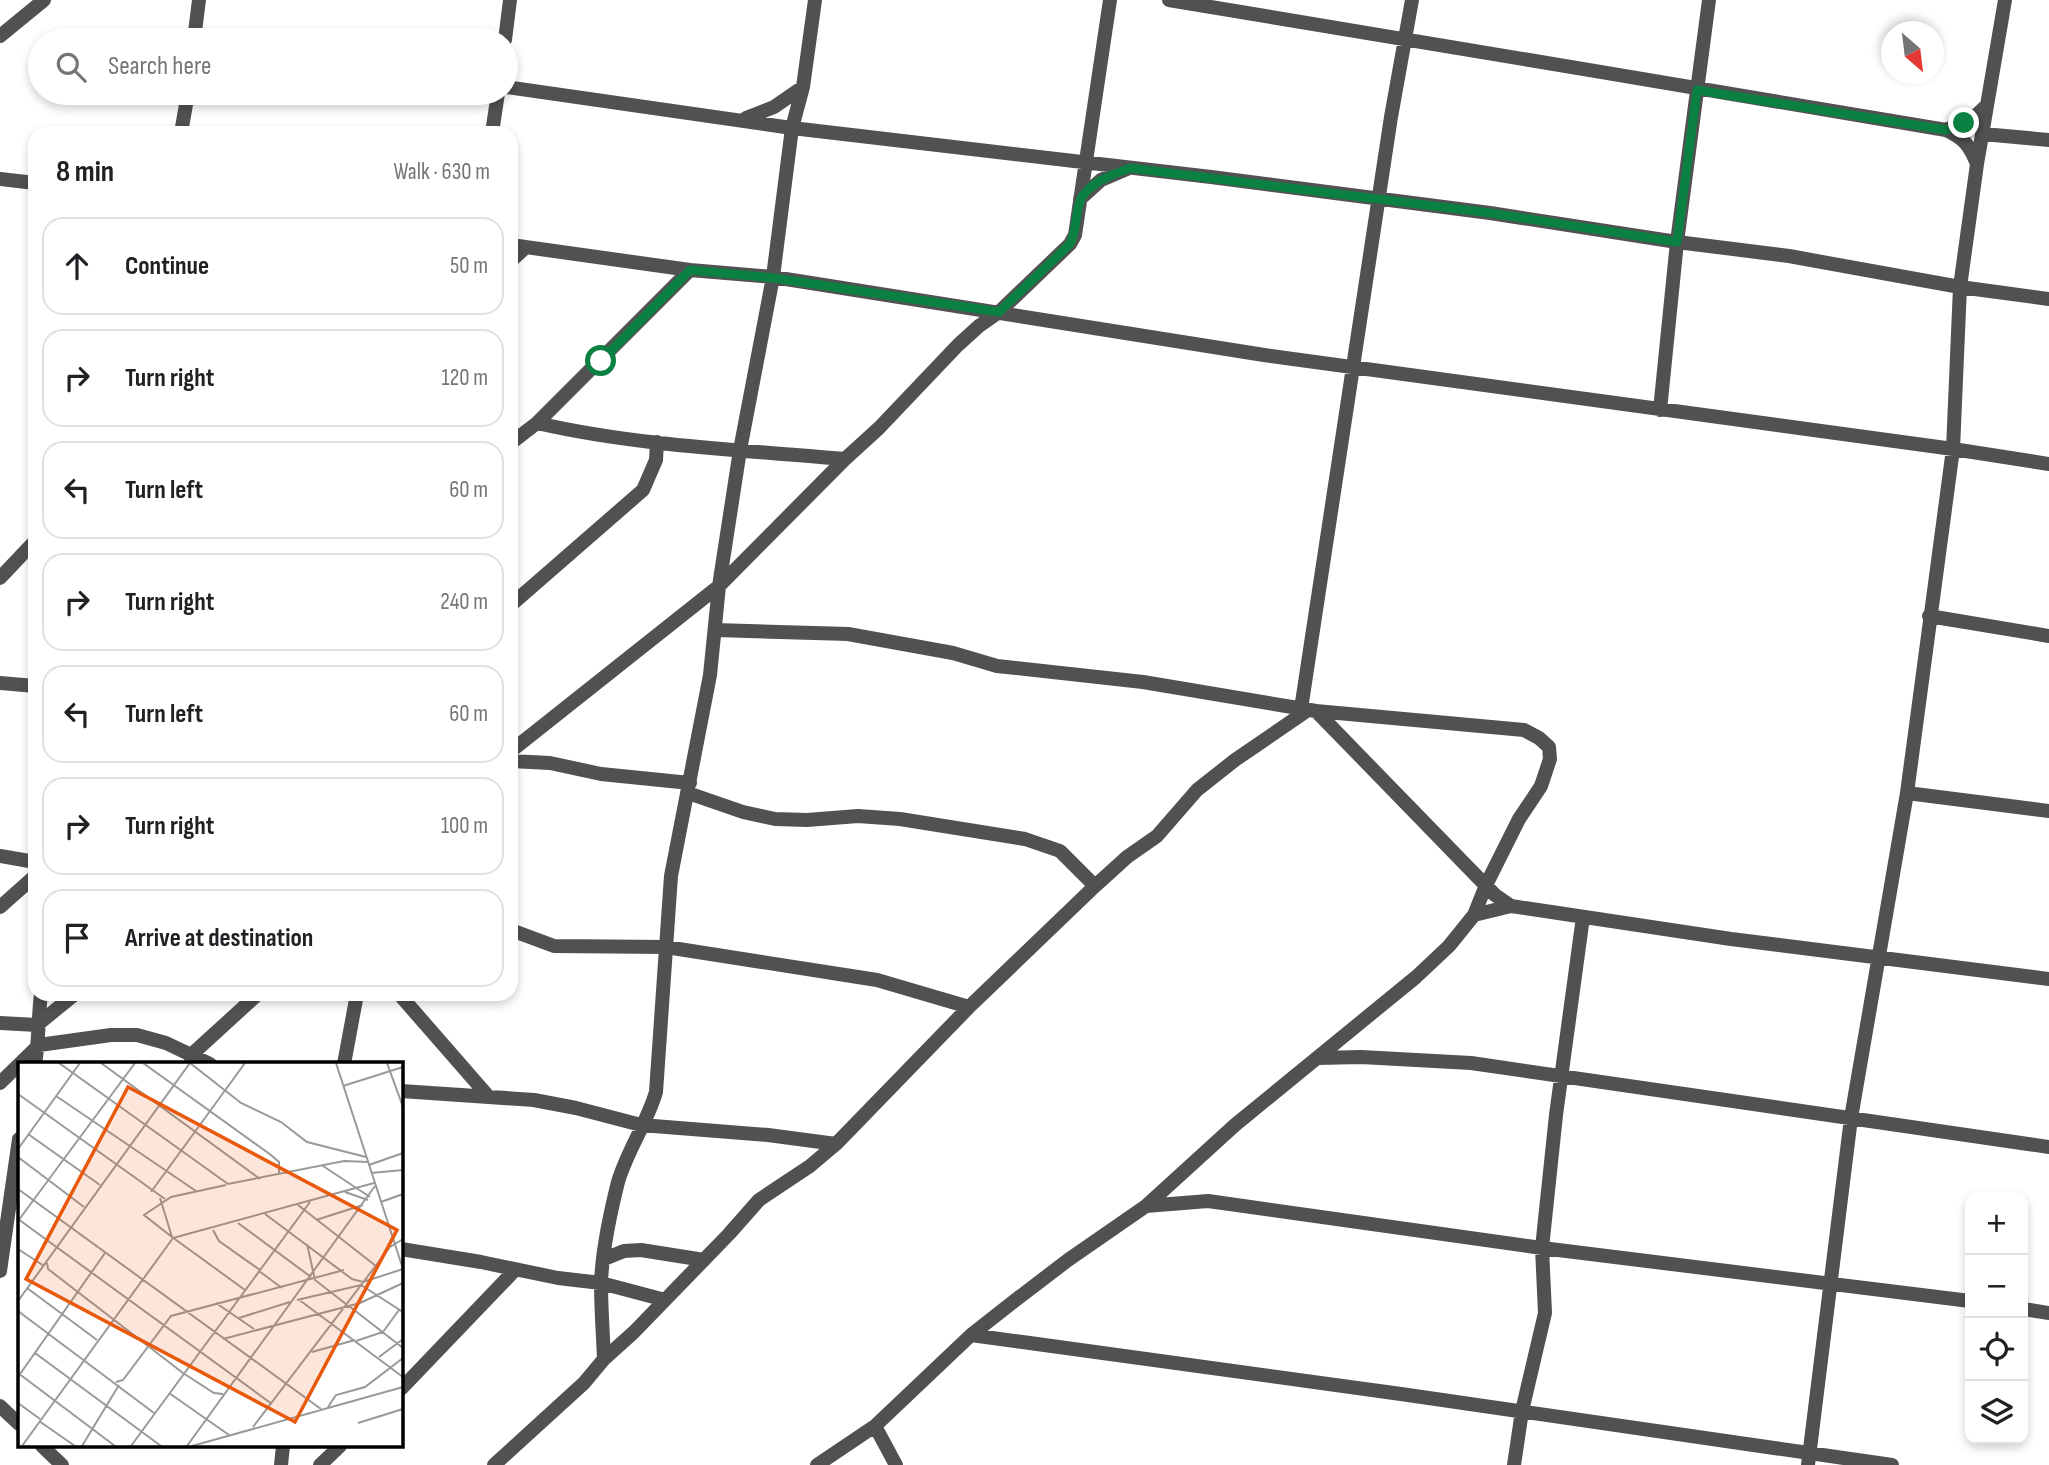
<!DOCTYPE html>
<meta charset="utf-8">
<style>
:root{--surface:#fff;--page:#f2f2f2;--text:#202124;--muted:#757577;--line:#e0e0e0}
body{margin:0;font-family:"Sofia Sans Condensed",sans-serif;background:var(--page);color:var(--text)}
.controls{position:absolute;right:21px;bottom:21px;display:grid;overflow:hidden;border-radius:14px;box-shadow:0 4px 10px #0003}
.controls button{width:63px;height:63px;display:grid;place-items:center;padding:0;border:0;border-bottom:2px solid var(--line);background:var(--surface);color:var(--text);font:35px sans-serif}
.compass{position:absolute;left:1881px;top:21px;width:63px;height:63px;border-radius:50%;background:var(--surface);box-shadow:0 4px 10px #0003;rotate:152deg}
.stop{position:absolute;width:21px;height:21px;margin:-16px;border:5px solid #0b8043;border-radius:50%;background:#fff}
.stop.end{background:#0b8043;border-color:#fff;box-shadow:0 2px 7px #0008}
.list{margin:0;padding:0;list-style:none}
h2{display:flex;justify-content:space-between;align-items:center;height:91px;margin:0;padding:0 28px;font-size:30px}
h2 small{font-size:23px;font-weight:400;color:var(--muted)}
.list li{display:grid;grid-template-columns:46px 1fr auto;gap:21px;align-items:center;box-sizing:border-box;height:98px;margin:0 14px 14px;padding:0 14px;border:2px solid var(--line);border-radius:21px}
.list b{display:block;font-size:26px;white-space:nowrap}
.list em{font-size:23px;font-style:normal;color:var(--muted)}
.icon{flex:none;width:38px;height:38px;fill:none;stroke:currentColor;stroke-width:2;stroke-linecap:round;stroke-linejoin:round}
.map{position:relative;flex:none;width:2049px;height:1465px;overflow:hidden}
.search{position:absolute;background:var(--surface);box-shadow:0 4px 10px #0003;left:28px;top:28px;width:490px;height:77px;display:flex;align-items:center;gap:18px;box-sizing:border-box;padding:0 24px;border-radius:38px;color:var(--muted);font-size:26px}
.panel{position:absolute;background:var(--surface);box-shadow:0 4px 10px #0003;left:28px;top:126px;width:490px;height:875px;border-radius:21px}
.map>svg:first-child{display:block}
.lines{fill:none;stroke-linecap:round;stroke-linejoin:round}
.street{stroke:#515151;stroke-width:14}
.route{stroke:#0b8043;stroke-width:9}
.inset-road{fill:none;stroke:#999;stroke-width:2}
.view{fill:#e8590c;fill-opacity:0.15;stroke:#e8590c;stroke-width:3.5}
.inset-edge{fill:none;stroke:#000;stroke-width:3.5}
</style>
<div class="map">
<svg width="2049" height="1465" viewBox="0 0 2049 1465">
<rect width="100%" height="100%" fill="#fff"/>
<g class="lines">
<path class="street" d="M1169,0C1428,41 1687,88 1946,130C1964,138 1970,146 1977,164
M194,35L235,40
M0,36L44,0
M194,40L199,0
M505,40L510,0
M506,87L792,128L1211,177L1490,213L1677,242L1789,256L1960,287L2049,299
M746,118L774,107L803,87
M1946,130L1972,119L1987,105
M181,133L188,93
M492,133L498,93
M1983,134L2049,140
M0,179L35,183
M1080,199L1101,180L1129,168
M511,245L690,270L773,277L1264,355L1953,449L2049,464
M511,261L526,247
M1660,410L1677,242L1709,0
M537,423C637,446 743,450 845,459
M511,443L537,423L690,270
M0,578L35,541
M511,605L643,490L656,460L657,442
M1929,616L2049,636
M716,630L848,634L953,653L997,666L1143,682L1316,711L1495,895L1511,906L1731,939L2049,979
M0,683L35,686
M1301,709L1391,117L1412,0
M511,751L719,586L845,459L879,428L958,345L979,326L999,312L1070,244L1075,235L1110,0
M511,761L550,763L601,774L690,783
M688,793L743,812L775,819L807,820L858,816L900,819L1025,839L1060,851L1095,886
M1907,793L2049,811
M0,856L35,862
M0,907L35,876
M1474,915L1511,906
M511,930L554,946L666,947L877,980L969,1007
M399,994L488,1096
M0,1023L37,1025L75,994
M190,1056L258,994
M1317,1058L1361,1057L1471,1063L2049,1147
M35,1064C39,1041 38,1018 41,994
M344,1064L357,994
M0,1083L39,1045L111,1035H137L166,1043L210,1064
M401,1091L534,1100L576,1108L641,1125L768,1135L836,1144
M1146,1206L1235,1125L1416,977L1449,946L1474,915L1486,885L1519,819L1541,786L1550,759L1549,747L1539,738L1524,730L1316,711
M401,1249L481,1262L558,1278L601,1283L665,1300
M604,1259L624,1251L641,1250L704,1260
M0,1271L19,1139
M2023,1309L2049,1313
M971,1335L1401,1394L1892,1465
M604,1359C603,1334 601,1308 601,1283C602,1254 611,1210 618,1182C627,1151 647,1123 656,1092L671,876L710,675L719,586L740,450L773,277L792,128L803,87L815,0
M401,1389L515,1270
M0,1406L19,1424
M875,1426L896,1465
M42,1446L62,1465
M281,1465L283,1446
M320,1465L340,1446
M494,1465L584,1383L604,1359L634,1332L729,1234L759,1200L810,1166L836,1144L969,1007L1095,886L1127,857L1157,836L1197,790L1235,760L1308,710
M817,1465L875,1426L971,1335L1013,1302L1068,1260L1146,1206L1208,1201L1542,1248L1970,1301
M1514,1465L1522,1411L1545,1313L1542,1248L1556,1115L1583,917
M1808,1465L1851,1118L1907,793L1953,449L1960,287L1977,164L2005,0"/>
</g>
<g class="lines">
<path class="route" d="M601,361L690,270L774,278L999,312L1070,244C1077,230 1075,215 1080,201C1087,183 1114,174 1130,168L1490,213L1677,242L1697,90L1946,130L1964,123"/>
</g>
<g transform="translate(18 1062)">
<rect width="385" height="385" fill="#fff"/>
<path class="inset-road" d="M41,1L210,122L326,99L350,100M83,1L242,117M125,1L253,93L261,100V112M369,1L385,45M325,24L385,5M0,32L147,137M38,34L178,129M10,72L82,123M0,87L62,1M0,95L66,145M351,103L385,91M305,104L352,135M353,111L385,108M0,127L303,347M133,130L227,1M327,130L350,138M142,136L154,175L227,228M363,140L385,132M280,143L358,204M247,152L334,217L345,220L385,207L318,1M0,157L254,342M298,158L345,143M0,159L117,1M220,161L293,215M195,168L201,179L242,208M154,175L126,153L153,135L208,123M155,176L356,121M289,182L297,218L328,242M0,187L26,204M29,201L30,207L165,311L196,331L205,332M241,209L264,226M9,226L79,278M280,237L385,315M279,238L343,223L385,250M0,239L172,1L223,41L263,60L289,80L348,95M198,241L236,267M331,244L385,286M0,249L136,351M221,256L272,240M205,277L342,241L385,221M338,279L365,270L381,248M294,290L337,278M17,291L143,384M361,295L385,277M0,311L97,384M0,315L87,191M98,320L105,318L153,254L326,208M151,331L211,373M0,341L22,357M310,345L318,333L347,325L385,296M21,359L57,384M340,361L385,347M235,365L372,185L385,177M4,384L155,176M64,384L101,323M113,384L292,140M169,384L357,124M174,384L385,325"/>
<path class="view" d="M110,25L379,168L277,360L8,217Z"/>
<rect width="385" height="385" class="inset-edge"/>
</g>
</svg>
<div class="controls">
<button>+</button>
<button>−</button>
<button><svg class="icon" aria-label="locate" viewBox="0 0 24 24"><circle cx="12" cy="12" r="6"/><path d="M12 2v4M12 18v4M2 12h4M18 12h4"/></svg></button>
<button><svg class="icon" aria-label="layers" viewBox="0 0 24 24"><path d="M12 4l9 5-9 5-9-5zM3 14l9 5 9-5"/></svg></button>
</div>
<svg class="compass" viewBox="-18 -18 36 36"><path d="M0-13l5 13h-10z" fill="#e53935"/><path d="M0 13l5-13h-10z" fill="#757577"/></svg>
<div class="stop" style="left:601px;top:361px"></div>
<div class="stop end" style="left:1964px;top:123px"></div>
<div class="search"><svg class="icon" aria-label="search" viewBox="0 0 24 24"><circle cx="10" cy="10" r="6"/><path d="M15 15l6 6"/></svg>Search here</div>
<section class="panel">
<h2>8 min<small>Walk · 630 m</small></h2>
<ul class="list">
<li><svg class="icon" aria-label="ahead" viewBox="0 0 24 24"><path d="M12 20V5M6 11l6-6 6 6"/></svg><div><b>Continue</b></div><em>50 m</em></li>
<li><svg class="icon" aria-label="right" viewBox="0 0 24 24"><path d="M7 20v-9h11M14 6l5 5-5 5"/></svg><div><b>Turn right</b></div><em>120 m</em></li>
<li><svg class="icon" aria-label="left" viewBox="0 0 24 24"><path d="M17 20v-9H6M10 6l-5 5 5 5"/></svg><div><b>Turn left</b></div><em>60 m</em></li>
<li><svg class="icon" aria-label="right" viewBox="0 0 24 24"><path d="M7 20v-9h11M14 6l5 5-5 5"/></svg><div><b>Turn right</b></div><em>240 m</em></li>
<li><svg class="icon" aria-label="left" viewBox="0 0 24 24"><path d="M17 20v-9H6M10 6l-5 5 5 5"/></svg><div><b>Turn left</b></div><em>60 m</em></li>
<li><svg class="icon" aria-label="right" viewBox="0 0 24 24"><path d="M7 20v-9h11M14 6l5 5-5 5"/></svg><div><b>Turn right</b></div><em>100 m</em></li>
<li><svg class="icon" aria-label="arrive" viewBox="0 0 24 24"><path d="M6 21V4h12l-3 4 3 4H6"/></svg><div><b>Arrive at destination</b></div></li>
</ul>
</section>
</div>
